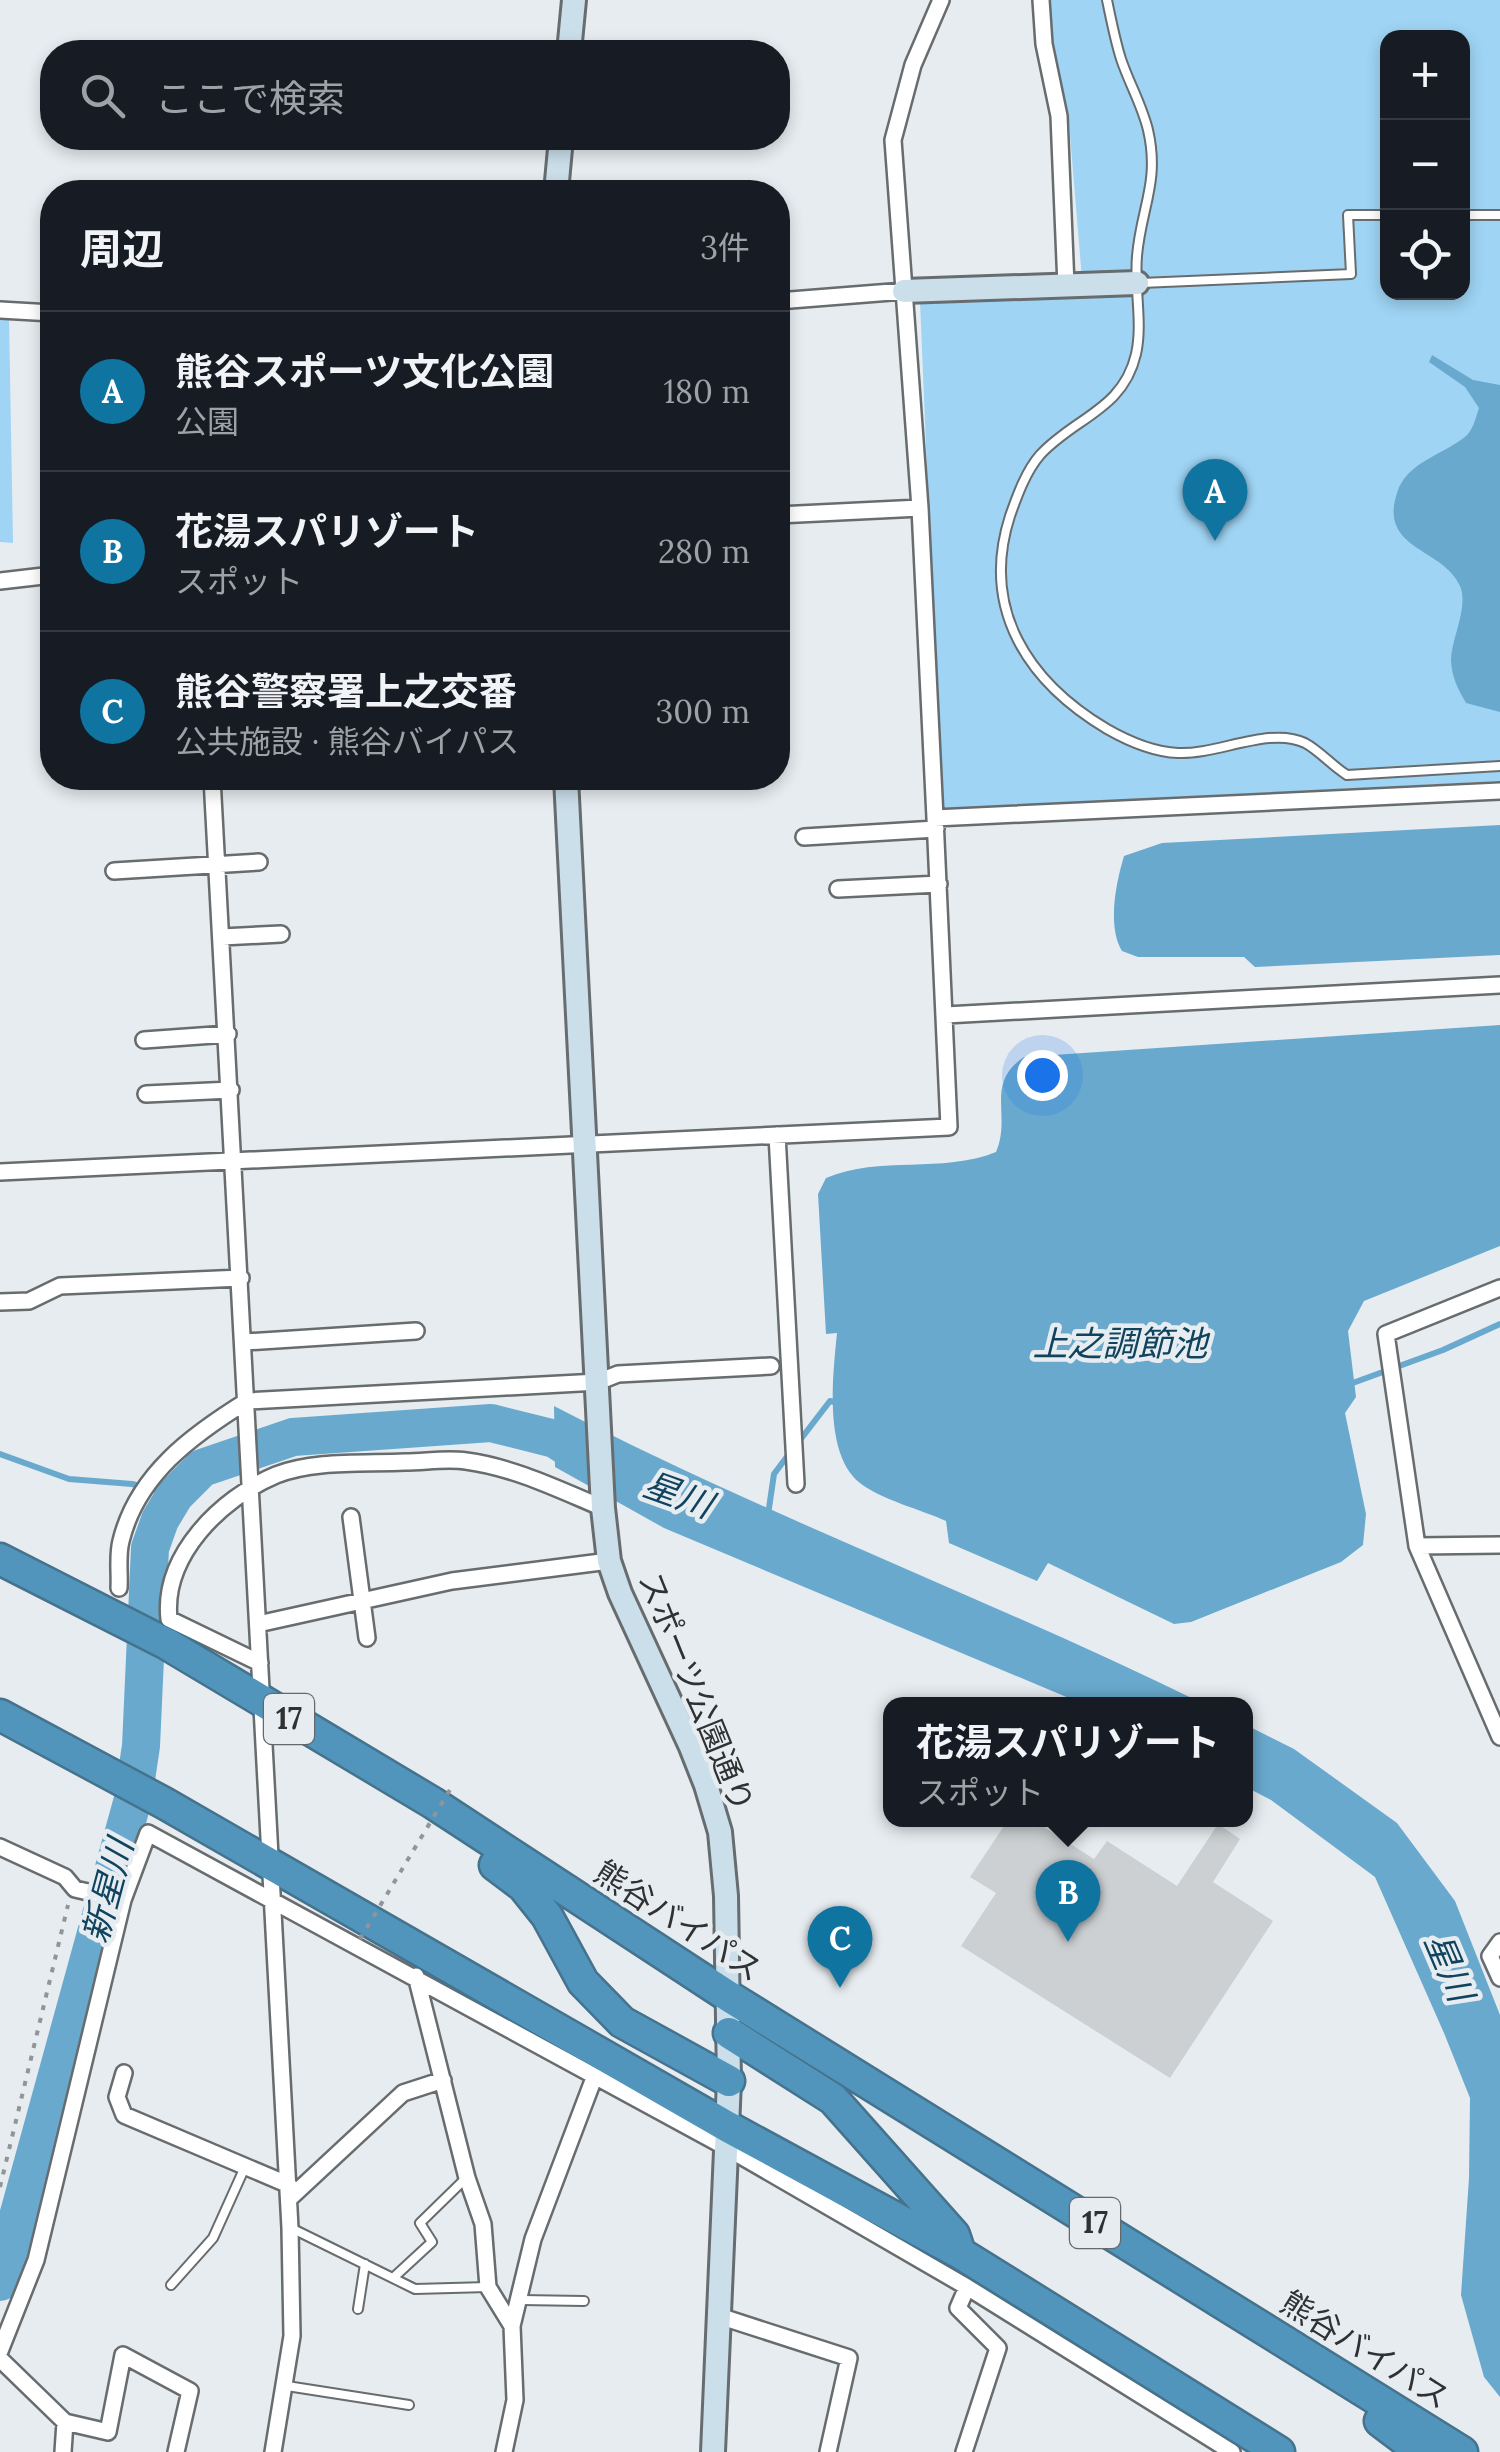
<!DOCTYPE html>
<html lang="ja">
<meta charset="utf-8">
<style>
:root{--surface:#171b24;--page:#242831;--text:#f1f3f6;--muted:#9ea1a6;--line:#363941;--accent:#1074a1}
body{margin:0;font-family:Lora,"Noto Sans JP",serif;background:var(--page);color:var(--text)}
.controls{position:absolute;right:30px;top:30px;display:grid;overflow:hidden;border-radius:20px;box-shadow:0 5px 15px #0003}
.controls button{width:90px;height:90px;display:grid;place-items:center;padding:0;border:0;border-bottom:2px solid var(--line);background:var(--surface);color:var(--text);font:50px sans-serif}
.you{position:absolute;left:1042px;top:1075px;width:35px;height:35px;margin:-25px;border:8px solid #fff;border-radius:50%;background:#1a73e8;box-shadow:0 0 0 15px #1a73e833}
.badge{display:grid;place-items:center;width:65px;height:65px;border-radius:50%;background:var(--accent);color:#fff;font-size:32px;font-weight:700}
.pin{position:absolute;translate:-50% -82px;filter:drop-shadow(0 2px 5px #0008)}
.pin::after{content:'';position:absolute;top:52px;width:35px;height:30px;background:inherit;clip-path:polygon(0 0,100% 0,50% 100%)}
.popup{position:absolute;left:883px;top:1697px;width:370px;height:130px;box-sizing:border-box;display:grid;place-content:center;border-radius:20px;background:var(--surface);filter:drop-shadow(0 2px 8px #0005);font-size:32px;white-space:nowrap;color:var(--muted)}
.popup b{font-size:38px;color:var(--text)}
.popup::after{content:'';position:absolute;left:50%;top:100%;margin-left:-20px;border:20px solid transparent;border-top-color:var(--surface)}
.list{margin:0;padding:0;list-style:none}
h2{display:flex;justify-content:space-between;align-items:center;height:130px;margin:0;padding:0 40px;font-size:42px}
h2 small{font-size:32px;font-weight:400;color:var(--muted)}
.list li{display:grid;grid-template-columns:65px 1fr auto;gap:30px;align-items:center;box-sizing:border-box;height:160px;padding:0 40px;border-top:2px solid var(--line)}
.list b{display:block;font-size:38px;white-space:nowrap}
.list p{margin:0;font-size:32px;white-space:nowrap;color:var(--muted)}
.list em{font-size:32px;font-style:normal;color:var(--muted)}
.icon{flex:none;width:55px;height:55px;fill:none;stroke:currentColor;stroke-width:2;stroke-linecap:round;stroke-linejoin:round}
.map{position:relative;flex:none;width:1500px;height:2452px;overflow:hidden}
.search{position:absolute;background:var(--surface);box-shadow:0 5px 15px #0003;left:40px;top:40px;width:750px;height:110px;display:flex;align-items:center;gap:25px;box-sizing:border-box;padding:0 35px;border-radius:40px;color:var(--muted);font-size:38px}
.panel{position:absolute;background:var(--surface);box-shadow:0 5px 15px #0003;left:40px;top:180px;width:750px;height:610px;border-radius:40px}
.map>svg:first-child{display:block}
.green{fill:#9fd4f4;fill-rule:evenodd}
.water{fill:#69a9ce}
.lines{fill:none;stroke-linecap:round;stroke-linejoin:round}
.stream{stroke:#69a9ce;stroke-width:6}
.river{stroke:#69a9ce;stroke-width:38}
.building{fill:#ccd0d3}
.lane-casing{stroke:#676c6e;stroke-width:12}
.street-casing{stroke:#676c6e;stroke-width:20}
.secondary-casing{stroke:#676c6e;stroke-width:28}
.highway-casing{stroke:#45728c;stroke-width:35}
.path{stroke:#929598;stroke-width:4;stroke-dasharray:5 8;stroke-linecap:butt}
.lane{stroke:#fff;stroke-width:8}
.street{stroke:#fff;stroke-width:15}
.secondary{stroke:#cbdfeb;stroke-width:22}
.highway{stroke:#5195bc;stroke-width:30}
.path-bridge{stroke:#929598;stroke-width:4;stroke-dasharray:5 8;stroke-linecap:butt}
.labels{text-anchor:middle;stroke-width:9;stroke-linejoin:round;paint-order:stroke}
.shield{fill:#e7ecf0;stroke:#66696b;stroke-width:2.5}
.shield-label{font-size:30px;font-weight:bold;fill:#2f3132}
.street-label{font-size:32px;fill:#2f3132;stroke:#e7ecf0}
.water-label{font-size:35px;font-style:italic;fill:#10445e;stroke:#e7ecf0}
</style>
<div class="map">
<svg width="1500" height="2452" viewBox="0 0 1500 2452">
<rect width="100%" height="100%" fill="#e7ecf0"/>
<path class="green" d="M1049,0H1500V781L941,809L920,301L1083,291L1068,111L1050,28ZM1388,38H1462V292H1388Z
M0,317L9,318L13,543L0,542Z"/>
<path class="water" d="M1432,355L1473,380L1500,385V712L1466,703C1458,689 1452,678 1451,661C1451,638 1469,608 1460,586C1444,548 1378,550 1397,493C1406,462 1445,454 1466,436C1473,430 1476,417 1479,408L1465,387L1429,362Z
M1500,825V955L1255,967L1244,957H1138L1122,951C1107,926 1116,883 1124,856L1162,843Z
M1500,1025V1246L1364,1301L1348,1331L1356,1397L1345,1413L1366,1514L1363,1545L1341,1562L1191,1622L1174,1624L1048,1563L1037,1581L949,1543L946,1521C922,1510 880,1499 860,1483C823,1454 833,1374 837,1333L826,1334L818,1194L826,1178C880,1155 942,1174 996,1152C1012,1115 984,1084 1024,1057Z
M554,1406C766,1516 990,1599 1204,1704H1083L664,1528L555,1467Z
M1246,1725L1294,1749L1397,1823L1455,1901L1500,2015V2397L1484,2377L1461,2295L1469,2178L1470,2098L1444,2033L1375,1877L1271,1800L1246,1787Z"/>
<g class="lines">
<path class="stream" d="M1350,1384L1443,1350L1500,1324
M797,1444L830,1401L839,1403
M0,1454L69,1479L132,1484L175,1495
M768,1515L774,1474L789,1454"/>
<path class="river" d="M0,2282L133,1799L141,1746L150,1548L160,1520L175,1495L202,1468L293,1437L491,1423L555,1439L595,1465"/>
</g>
<path class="building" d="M1008,1820H1033L1094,1859L1107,1841L1177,1886L1218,1824L1240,1839L1213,1882L1273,1921L1170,2078L961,1946L996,1893L970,1877Z"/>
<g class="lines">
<defs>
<path id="lane" d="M1107,0C1111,19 1115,40 1121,59C1129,83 1142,105 1148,130C1160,182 1141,208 1137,256C1134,288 1143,323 1136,354C1123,410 1075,417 1040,455C1026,471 1017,496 1010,516C980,609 1028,682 1107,729C1128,741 1154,752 1178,753C1217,755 1270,726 1305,743C1320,751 1332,766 1347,775L1500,766
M1462,215H1500
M1141,283L1351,274L1348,215H1388
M291,2228L415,2289L488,2287
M393,2278L432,2242L420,2223L466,2178
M171,2285L213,2238L245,2167
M521,2300L584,2301
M358,2309L365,2264
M287,2386L409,2405"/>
<path id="street" d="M941,0L913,65L893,140L920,508L935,818L1500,791
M1041,0L1044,44L1059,116L1066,286
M778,301L904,291
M0,310L52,313
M778,515L920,508
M0,581L52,575
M212,778L290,2228L292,2336L273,2452
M804,837L936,829
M114,871L259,862
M838,889L939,884
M222,937L281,934
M946,1015L1500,985
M144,1040L228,1034
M146,1094L231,1090
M777,1135L796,1484
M0,1172L949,1127L935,818
M1500,1288L1386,1334L1417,1546L1500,1737
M0,1302L29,1301L60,1286L241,1278
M245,1342L416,1331
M351,1517L367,1638
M1417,1546L1500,1545
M119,1588C120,1573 117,1556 121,1541C137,1475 192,1435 247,1401L598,1382L618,1374L771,1366
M258,1624L452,1581L609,1561
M260,1663L169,1619C162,1556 221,1498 276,1475C314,1460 364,1464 405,1462C425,1462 446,1458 466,1461C513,1467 560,1490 603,1508
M0,1847L65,1877L75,1889L123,1900
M1500,1942L1490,1956L1500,1978
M416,1976L467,2178L483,2224L488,2287L512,2326
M124,2073L117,2097L124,2115L289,2185
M289,2199L403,2093L443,2080
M719,2316L849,2358L828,2452
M0,2351L36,2260L123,1900L148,1833L727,2148L967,2287L1232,2452
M0,2359L65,2422L108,2432L123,2355L190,2391L176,2452
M63,2452L65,2422
M504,2452L515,2400L512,2326L533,2239L594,2078
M964,2452L998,2348L958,2308L967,2287"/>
<path id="secondary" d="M569,52L574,0
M556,192L561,138
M904,291L1137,283
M566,778L603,1508L609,1561L620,1593L691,1747L706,1785L720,1832L726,1896L729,2081L713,2452"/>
<path id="highway" d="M0,1559L167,1644L433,1803L728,1996L1462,2452
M0,1715L164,1803L728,2127L960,2253L1279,2452
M495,1865L523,1886L547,1916L583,1982L622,2022L729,2081
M729,2033L833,2099L954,2235L959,2250
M1380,2421L1421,2452"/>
</defs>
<use href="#lane" class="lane-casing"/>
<use href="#street" class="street-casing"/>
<use href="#secondary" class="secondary-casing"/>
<use href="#highway" class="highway-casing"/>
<path class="path" d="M0,2187L68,1905"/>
<use href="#lane" class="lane"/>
<use href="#street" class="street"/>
<use href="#secondary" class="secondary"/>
<use href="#highway" class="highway"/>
<path class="path-bridge" d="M360,1939L451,1788"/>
</g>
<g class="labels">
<g class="shield">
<rect x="264" y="1694" width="50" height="50" rx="8"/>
<rect x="1070" y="2198" width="50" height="50" rx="8"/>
</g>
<g class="shield-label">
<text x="289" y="1729">17</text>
<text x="1095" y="2233">17</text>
</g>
<g class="street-label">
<text transform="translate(696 1692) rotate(68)" y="11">スポーツ公園通り</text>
<text transform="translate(678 1921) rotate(33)" y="11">熊谷バイパス</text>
<text transform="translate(1365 2350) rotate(32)" y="11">熊谷バイパス</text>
</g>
<g class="water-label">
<text x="1120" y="1356">上之調節池</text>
<text transform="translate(678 1495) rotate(20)" y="12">星川</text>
<text transform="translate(108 1891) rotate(-75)" y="12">新星川</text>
<text transform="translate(1449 1967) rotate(67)" y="12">星川</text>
</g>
</g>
</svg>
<div class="controls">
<button>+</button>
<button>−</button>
<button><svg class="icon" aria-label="locate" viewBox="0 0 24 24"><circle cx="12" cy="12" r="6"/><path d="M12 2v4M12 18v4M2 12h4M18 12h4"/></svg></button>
</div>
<div class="you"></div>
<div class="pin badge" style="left:1215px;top:541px">A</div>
<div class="pin badge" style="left:1068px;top:1942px">B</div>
<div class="popup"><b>花湯スパリゾート</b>スポット</div>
<div class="pin badge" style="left:840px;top:1988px">C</div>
<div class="search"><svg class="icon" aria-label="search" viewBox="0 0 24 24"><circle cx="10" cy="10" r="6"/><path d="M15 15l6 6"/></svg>ここで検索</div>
<section class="panel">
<h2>周辺<small>3件</small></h2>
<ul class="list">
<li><span class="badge">A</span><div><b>熊谷スポーツ文化公園</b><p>公園</p></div><em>180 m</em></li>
<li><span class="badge">B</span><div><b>花湯スパリゾート</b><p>スポット</p></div><em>280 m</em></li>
<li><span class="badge">C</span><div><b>熊谷警察署上之交番</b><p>公共施設 · 熊谷バイパス</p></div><em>300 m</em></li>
</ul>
</section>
</div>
